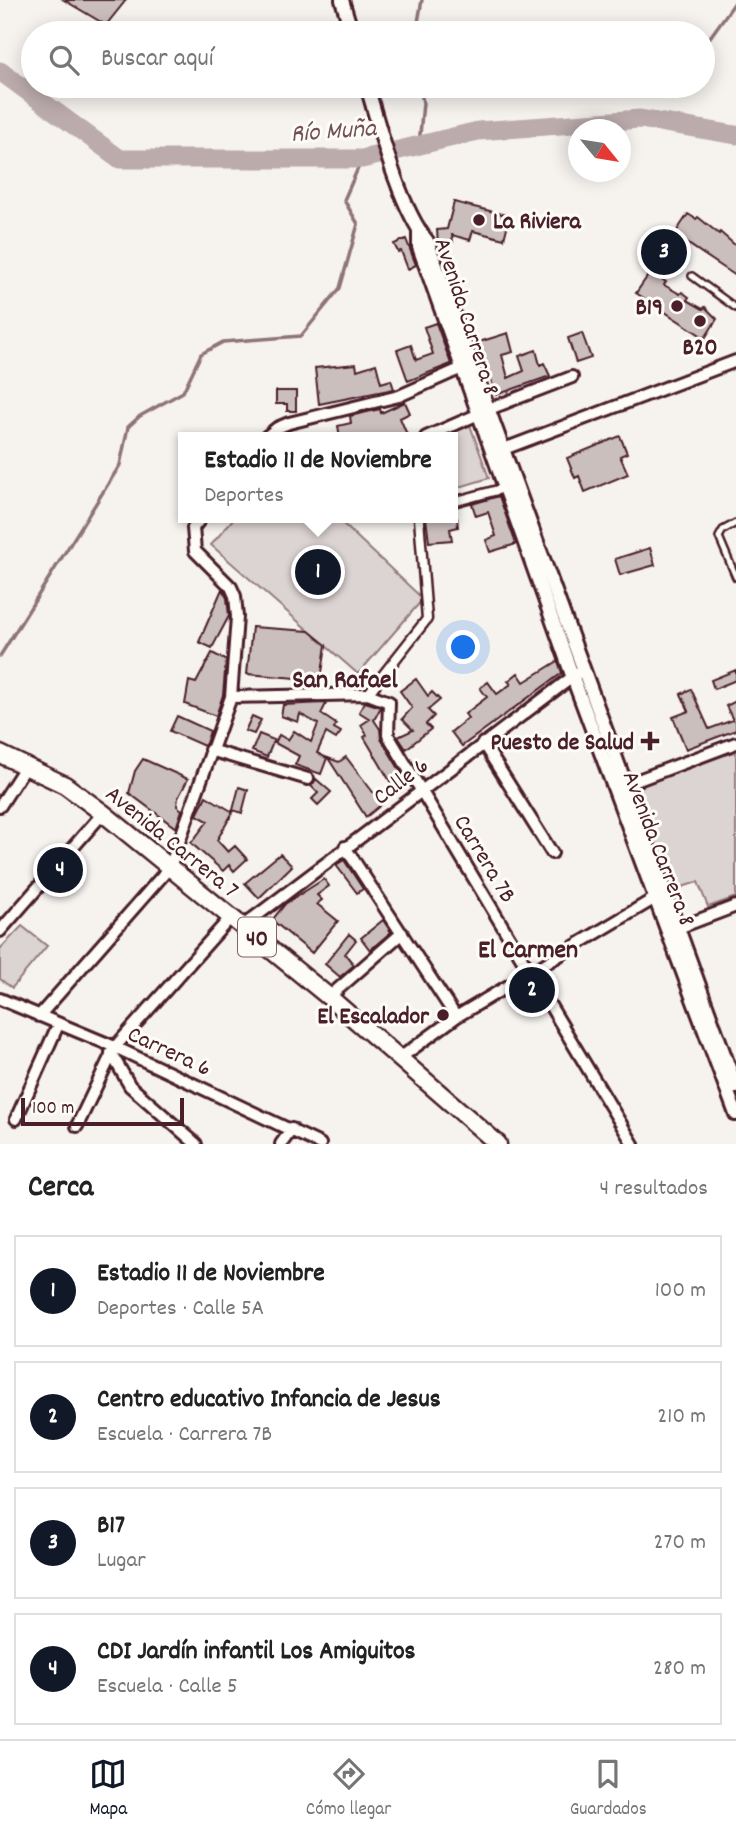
<!DOCTYPE html>
<html lang="es">
<meta charset="utf-8">
<style>
:root{--surface:#fff;--page:#f6f6f6;--text:#222;--muted:#767676;--line:#e0e0e0;--accent:#111827}
body{margin:0;font-family:Dekko,sans-serif;background:var(--page);color:var(--text)}
.compass{position:absolute;left:568px;top:119px;width:63px;height:63px;border-radius:50%;background:var(--surface);box-shadow:0 4px 18px #0003;rotate:120deg}
.scale{position:absolute;left:21px;bottom:18px;width:163px;box-sizing:border-box;padding-left:7px;border:4px solid #4a1f2b;border-top:0;font-size:19px;line-height:24px;white-space:nowrap;color:#4a1f2b;-webkit-text-stroke:5px #fdfcf7;paint-order:stroke}
.you{position:absolute;left:464px;top:648px;width:24px;height:24px;margin:-18px;border:5px solid #fff;border-radius:50%;background:#1a73e8;box-shadow:0 0 0 10px #1a73e833}
.badge{display:grid;place-items:center;width:46px;height:46px;border-radius:50%;background:var(--accent);color:#fff;font-size:23px;font-weight:700}
.pin{position:absolute;translate:-50% -50%;border:4px solid #fff;box-shadow:0 2px 7px #0006}
.popup{position:absolute;left:178px;top:432px;width:280px;height:91px;box-sizing:border-box;display:grid;place-content:center;border-radius:0px;background:var(--surface);filter:drop-shadow(0 2px 5px #0005);font-size:23px;white-space:nowrap;color:var(--muted)}
.popup b{font-size:26px;color:var(--text)}
.popup::after{content:'';position:absolute;left:50%;top:100%;margin-left:-14px;border:14px solid transparent;border-top-color:var(--surface)}
.list{margin:0;padding:0;list-style:none}
h2{display:flex;justify-content:space-between;align-items:center;height:91px;margin:0;padding:0 28px;font-size:30px}
h2 small{font-size:23px;font-weight:400;color:var(--muted)}
.list li{display:grid;grid-template-columns:46px 1fr auto;gap:21px;align-items:center;box-sizing:border-box;height:112px;margin:0 14px 14px;padding:0 14px;border:2px solid var(--line);border-radius:0px}
.list b{display:block;font-size:26px;white-space:nowrap}
.list p{margin:0;font-size:23px;white-space:nowrap;color:var(--muted)}
.list em{font-size:23px;font-style:normal;color:var(--muted)}
.icon{flex:none;width:38px;height:38px;fill:none;stroke:currentColor;stroke-width:2;stroke-linecap:round;stroke-linejoin:round}
.map{position:relative;flex:none;width:736px;height:1144px;overflow:hidden}
.search{position:absolute;background:var(--surface);box-shadow:0 4px 18px #0003;left:21px;right:21px;top:21px;height:77px;display:flex;align-items:center;gap:18px;box-sizing:border-box;padding:0 24px;border-radius:38px;color:var(--muted);font-size:26px}
.sheet{height:595px;background:var(--surface)}
nav{display:flex;justify-content:space-around;align-items:center;box-sizing:border-box;height:98px;border-top:2px solid var(--line);background:var(--surface);font-size:19px;color:var(--muted)}
nav a{display:grid;justify-items:center;gap:4px}
nav .on{color:var(--accent)}
.map>svg:first-child{display:block}
.green{fill:#dcd4d2;stroke:#937a7e;stroke-width:2}
.lines{fill:none;stroke-linecap:round;stroke-linejoin:round}
.stream{stroke:#8e7378;stroke-width:3.5}
.river{stroke:#bbabac;stroke-width:19}
.building{fill:#cbbfbe;stroke:#4a1f2b;stroke-width:2}
.service-casing{stroke:#4a1f2b;stroke-width:10}
.pedestrian-casing{stroke:#4a1f2b;stroke-width:13}
.minor-casing{stroke:#4a1f2b;stroke-width:16}
.tertiary-casing{stroke:#4a1f2b;stroke-width:18}
.primary-casing{stroke:#4a1f2b;stroke-width:21}
.service{stroke:#fdfcf7;stroke-width:5}
.pedestrian{stroke:#fdfcf7;stroke-width:8}
.minor{stroke:#fdfcf7;stroke-width:10}
.tertiary{stroke:#fdfcf7;stroke-width:12}
.primary{stroke:#fdfcf7;stroke-width:16}
.poi-dot{fill:#4a1f2b;stroke:#fdfcf7;stroke-width:2.5}
.labels{text-anchor:middle;stroke-width:6;stroke-linejoin:round;paint-order:stroke}
.shield{fill:#fdfcf7;stroke:#806168;stroke-width:2}
.shield-label{font-size:23px;font-weight:bold;fill:#4a1f2b}
.poi-label{font-size:24px;font-weight:bold;fill:#4a1f2b;stroke:#fdfcf7;text-anchor:end}
.street-label{font-size:24px;fill:#4a1f2b;stroke:#fdfcf7}
.water-label{font-size:26px;font-style:italic;fill:#725058;stroke:#fdfcf7}
.neighbourhood-label{font-size:26px;font-weight:bold;fill:#4a1f2b;stroke:#fdfcf7}
</style>
<div class="map">
<svg width="736" height="1144" viewBox="0 0 736 1144">
<rect width="100%" height="100%" fill="#f6f3ef"/>
<filter id="ink" filterUnits="userSpaceOnUse"><feTurbulence type="fractalNoise" baseFrequency=".0143" numOctaves="2"/><feDisplacementMap in="SourceGraphic" scale="14" xChannelSelector="R" yChannelSelector="G"/><feConvolveMatrix kernelMatrix="1 2 1 2 8 2 1 2 1" color-interpolation-filters="sRGB"/></filter>
<g filter="url(#ink)">
<path class="green" d="M470,425L489,478L453,489V437H444Z
M234,518H337L423,599L358,674L211,545Z
M736,751V897L708,907L698,882L672,890L636,787Z
M22,926L47,946L12,988L0,979V949Z"/>
<g class="lines">
<path class="stream" d="M416,33L422,0
M703,47L736,1
M419,145L423,103L420,86
M0,656L120,465L128,427L140,416L183,392L201,354L223,342L301,336L340,288L358,224L344,200L362,159"/>
<path class="river" d="M0,71L120,159H362L478,131L640,119L736,135"/>
</g>
<path class="building" d="M64,0H126L106,25Z
M454,202L510,216L504,239L473,231L470,240L452,235L453,242L438,244L437,230L447,229Z
M688,214L696,219L698,217L719,234L720,232L736,246V276L685,242L660,278L666,282L664,285L680,294L682,292L689,297L687,300L703,309L705,307L717,319L705,338L636,293L656,264L646,258L652,250L650,248L662,236L670,241Z
M406,239L416,265L408,269L401,251L398,252L394,244Z
M436,323L451,364L408,381L397,350L411,345L416,360L433,354L424,327Z
M508,333L513,352L502,355L508,378L524,371L519,356L536,350L540,365L544,363L550,376L496,395L479,342Z
M582,333L591,358L576,363L568,338Z
M356,364L357,370L376,364L381,383L391,380L394,389L319,404L315,368Z
M276,391H296V411H287V404H276Z
M405,402L410,413L400,418L408,437H340L338,426L351,423L350,416L380,409L381,413Z
M620,436L627,453L620,456L628,474L585,492L579,476L575,478L567,458Z
M499,496L516,544L490,552L486,540L496,536L488,512L476,516L472,504Z
M426,518H457L458,527L450,529L452,540L429,542Z
M650,548L655,565L620,575L615,559Z
M222,589L227,598L229,616L212,648L199,642Z
M252,627L309,631L326,645L321,680L247,674Z
M212,653L226,660L223,695L216,716L185,704L189,681L196,683Z
M558,661L562,673L462,746L451,732L468,718L465,714L487,697L480,688L488,682L497,694L511,684L508,681L518,673L524,682Z
M736,670V680L714,689L711,680Z
M416,679L428,696L432,692L440,700L428,710L434,716L426,724L431,729L406,749L398,737L413,730L402,719L412,708L400,691Z
M691,689L709,729L733,720L726,706L736,701V730L686,749L673,717L689,711L681,694Z
M365,702L381,707L374,720L380,729L381,739L409,785L397,793L364,737L367,735L361,725L370,719L359,712Z
M324,703L326,704L321,714L336,724L334,728L341,732L336,739L326,733L317,753L327,758L321,774L295,765L299,756L275,743L279,735L288,740L294,731L311,742L318,724L300,714L298,722L281,716L283,705Z
M177,716L210,731L206,743L204,746L170,731Z
M252,716L261,720L254,734L245,731Z
M259,734L274,740L267,757L252,751Z
M346,757L382,804L366,817L328,758L339,762Z
M143,759L188,779L178,798L177,806L182,810L176,828L129,793L135,771Z
M316,779L331,792L318,805L312,799L318,793L311,786Z
M239,787L248,790L242,813L233,810Z
M206,796L233,812L217,840L228,852L235,846L247,859L234,871L229,865L223,871L191,843L208,821L197,815Z
M280,854L292,866L259,898L245,883Z
M344,860L363,889L357,893L336,865Z
M324,879L329,886L317,895L322,900L317,904L338,921L312,953L272,920L285,904Z
M383,920L391,932L370,950L361,938Z
M349,934L356,940L345,954L354,965L340,977L325,964Z"/>
<g class="lines">
<defs>
<path id="service" d="M692,276L736,308
M736,523L723,530L719,537L736,577"/>
<path id="pedestrian" d="M453,502L505,488
M368,694L427,619L419,518"/>
<path id="minor" d="M489,409L572,377
M266,437L277,428L289,423L399,396L462,368
M426,437L479,414
M496,452L736,361
M231,697L368,694L389,702L388,735L633,1144
M483,743L552,853
M210,750L308,779
M625,785L736,743
M0,806L27,764
M345,847L456,1017
M243,926L579,672
M678,928L736,906
M0,931L103,813
M329,997L402,933
M0,999L115,1047L320,1144
M39,1016L170,867L231,697L237,617L235,596L231,587L195,551L193,528L201,518
M111,1053L130,1086L196,1144
M400,1058L456,1017L662,894
M16,1119L58,1025
M77,1126L115,1047L231,917
M281,1144L292,1129"/>
<path id="tertiary" d="M342,0L352,33
M367,86C380,130 399,206 427,241L736,1087
M419,231V247L572,675L736,1114"/>
<path id="primary" d="M0,754L65,785L103,813L329,997L498,1144"/>
</defs>
<use href="#service" class="service-casing"/>
<use href="#pedestrian" class="pedestrian-casing"/>
<use href="#minor" class="minor-casing"/>
<use href="#tertiary" class="tertiary-casing"/>
<use href="#primary" class="primary-casing"/>
<use href="#service" class="service"/>
<use href="#pedestrian" class="pedestrian"/>
<use href="#minor" class="minor"/>
<use href="#tertiary" class="tertiary"/>
<use href="#primary" class="primary"/>
</g>
</g>
<g class="poi-dot">
<circle cx="479" cy="220" r="7"/>
<circle cx="677" cy="306" r="7"/>
<circle cx="700" cy="321" r="7"/>
<path d="M646.5 730.5h7v7h7v7h-7v7h-7v-7h-7v-7h7z"/>
<circle cx="443" cy="1015" r="7"/>
</g>
<g class="labels">
<rect class="shield" x="238" y="917.5" width="38" height="39" rx="5"/>
<g class="shield-label">
<text x="257" y="945">40</text>
</g>
<g class="poi-label">
<text x="493" y="228" text-anchor="start">La Riviera</text>
<text x="663" y="314">B19</text>
<text x="700" y="354" text-anchor="middle">B20</text>
<text x="634" y="749">Puesto de Salud</text>
<text x="429" y="1023">El Escalador</text>
</g>
<g class="street-label">
<text transform="translate(468 316) rotate(72)" y="8">Avenida Carrera 8</text>
<text transform="translate(400 780) rotate(-37)" y="8">Calle 6</text>
<text transform="translate(173 841) rotate(39)" y="8">Avenida Carrera 7</text>
<text transform="translate(660 848) rotate(69)" y="8">Avenida Carrera 8</text>
<text transform="translate(486 858) rotate(59)" y="8">Carrera 7B</text>
<text transform="translate(170 1050) rotate(25)" y="8">Carrera 6</text>
</g>
<g class="water-label">
<text transform="translate(333 129) rotate(-4)" y="9">Río Muña</text>
</g>
<g class="neighbourhood-label">
<text x="345" y="687">San Rafael</text>
<text x="528" y="957">El Carmen</text>
</g>
</g>
</svg>
<svg class="compass" viewBox="-18 -18 36 36"><path d="M0-13l5 13h-10z" fill="#e53935"/><path d="M0 13l5-13h-10z" fill="#767676"/></svg>
<div class="scale">100 m</div>
<div class="you"></div>
<div class="pin badge" style="left:318px;top:572px">1</div>
<div class="popup"><b>Estadio 11 de Noviembre</b>Deportes</div>
<div class="pin badge" style="left:532px;top:990px">2</div>
<div class="pin badge" style="left:664px;top:252px">3</div>
<div class="pin badge" style="left:60px;top:870px">4</div>
<div class="search"><svg class="icon" aria-label="search" viewBox="0 0 24 24"><circle cx="10" cy="10" r="6"/><path d="M15 15l6 6"/></svg>Buscar aquí</div>
</div>
<section class="sheet">
<h2>Cerca<small>4 resultados</small></h2>
<ul class="list">
<li><span class="badge">1</span><div><b>Estadio 11 de Noviembre</b><p>Deportes · Calle 5A</p></div><em>100 m</em></li>
<li><span class="badge">2</span><div><b>Centro educativo Infancia de Jesus</b><p>Escuela · Carrera 7B</p></div><em>210 m</em></li>
<li><span class="badge">3</span><div><b>B17</b><p>Lugar</p></div><em>270 m</em></li>
<li><span class="badge">4</span><div><b>CDI Jardín infantil Los Amiguitos</b><p>Escuela · Calle 5</p></div><em>280 m</em></li>
</ul>
</section>
<nav>
<a class="on"><svg class="icon" aria-label="map" viewBox="0 0 24 24"><path d="M3 6l6-2 6 2 6-2v14l-6 2-6-2-6 2zM9 4v14M15 6v14"/></svg>Mapa</a>
<a><svg class="icon" aria-label="directions" viewBox="0 0 24 24"><path d="M12 3l9 9-9 9-9-9zM9 14v-3h6M13 9l2 2-2 2"/></svg>Cómo llegar</a>
<a><svg class="icon" aria-label="saved" viewBox="0 0 24 24"><path d="M7 4h10v16l-5-4-5 4z"/></svg>Guardados</a>
</nav>
